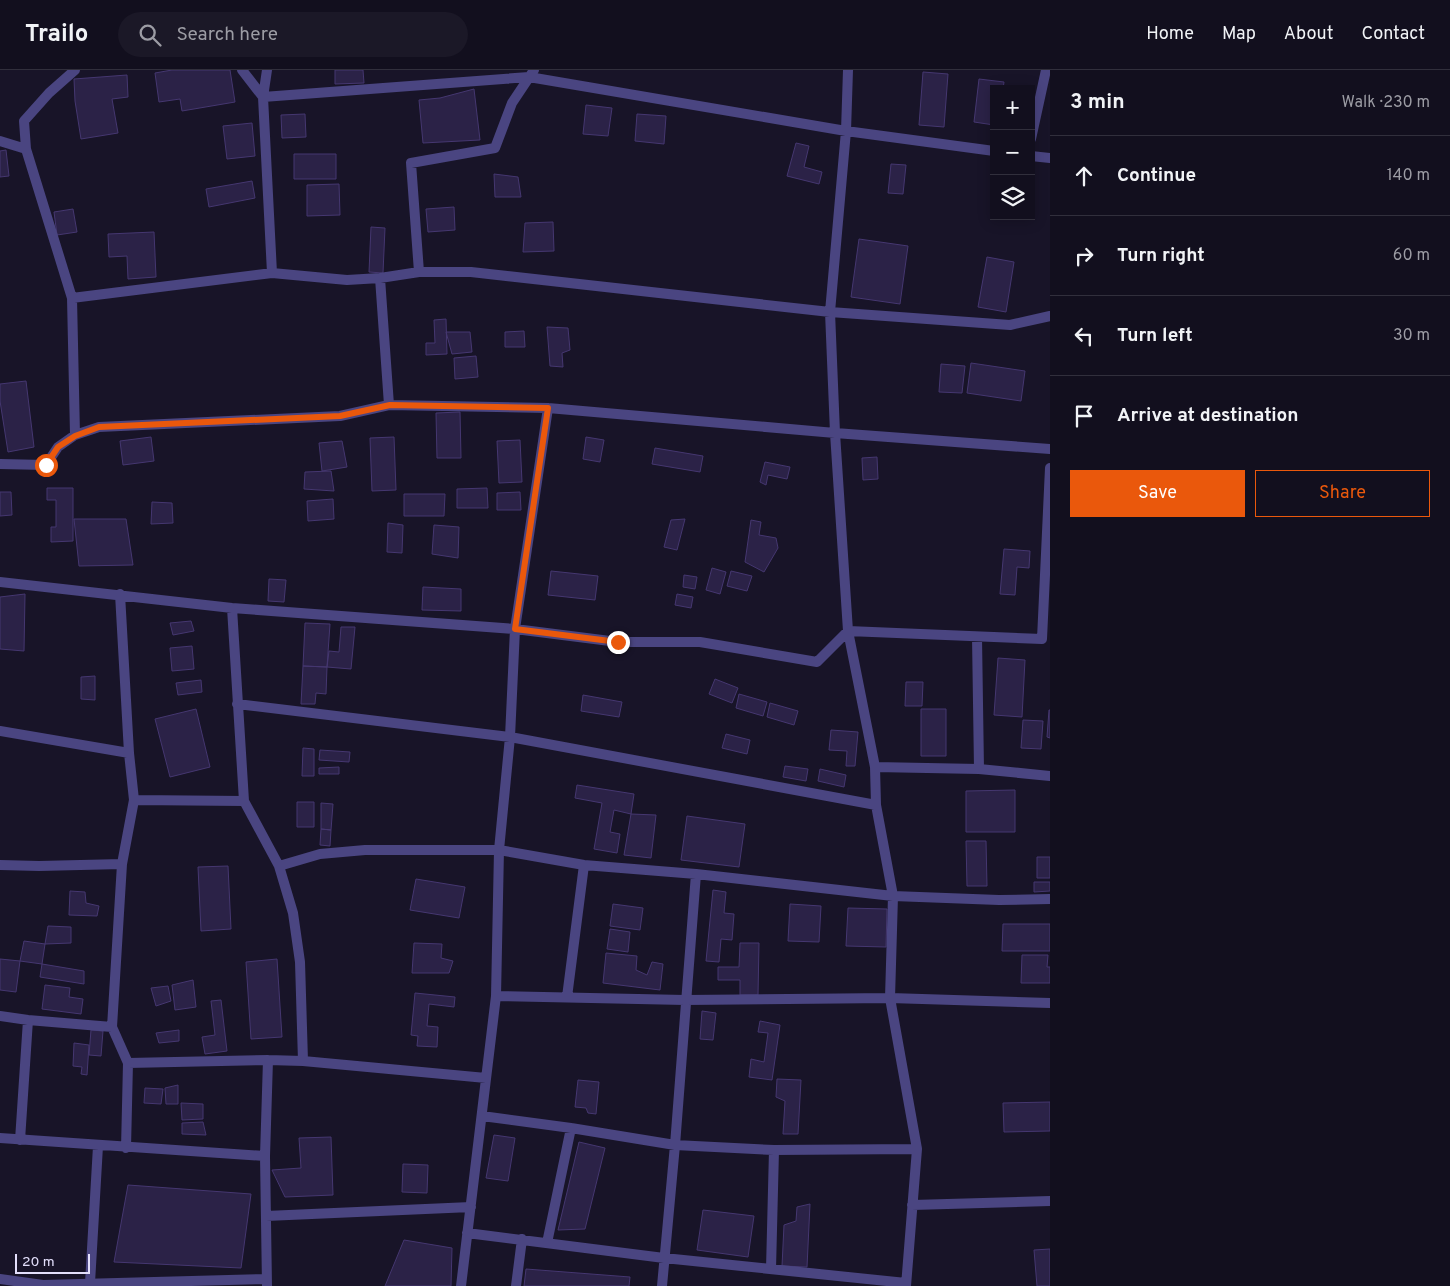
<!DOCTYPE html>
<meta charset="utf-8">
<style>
:root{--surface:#120f1e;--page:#1b1827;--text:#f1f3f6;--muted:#9c9ca4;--line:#312f3c;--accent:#ea580c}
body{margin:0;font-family:Overpass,sans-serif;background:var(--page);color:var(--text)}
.controls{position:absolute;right:15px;top:15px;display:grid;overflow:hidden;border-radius:0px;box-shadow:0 2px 12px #0003}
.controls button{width:45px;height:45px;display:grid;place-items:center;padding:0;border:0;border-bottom:1px solid var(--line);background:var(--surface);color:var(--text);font:25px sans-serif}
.scale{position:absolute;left:15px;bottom:12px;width:75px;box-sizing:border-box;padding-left:5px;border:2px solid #e3dffb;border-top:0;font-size:14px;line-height:18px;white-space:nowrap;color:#e3dffb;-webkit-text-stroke:4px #181428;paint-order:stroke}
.stop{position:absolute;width:15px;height:15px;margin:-11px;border:4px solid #ea580c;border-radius:50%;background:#fff}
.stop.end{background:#ea580c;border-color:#fff;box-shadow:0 1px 5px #0008}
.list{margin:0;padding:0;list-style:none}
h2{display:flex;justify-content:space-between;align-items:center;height:65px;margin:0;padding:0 20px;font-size:21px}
h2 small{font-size:16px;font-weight:400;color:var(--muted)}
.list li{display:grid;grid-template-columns:32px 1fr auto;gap:15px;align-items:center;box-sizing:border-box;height:80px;padding:0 20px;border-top:1px solid var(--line)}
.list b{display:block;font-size:19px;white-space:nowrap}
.list em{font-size:16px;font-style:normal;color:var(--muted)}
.actions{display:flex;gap:10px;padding:15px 20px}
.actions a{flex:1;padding:11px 0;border:1px solid var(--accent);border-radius:0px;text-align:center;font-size:18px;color:var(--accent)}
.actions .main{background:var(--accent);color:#fff}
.icon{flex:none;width:28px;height:28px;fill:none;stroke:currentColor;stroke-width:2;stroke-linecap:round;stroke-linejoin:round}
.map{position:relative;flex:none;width:1050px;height:1216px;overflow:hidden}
header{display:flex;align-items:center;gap:30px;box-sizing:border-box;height:70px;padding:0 25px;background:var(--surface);border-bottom:1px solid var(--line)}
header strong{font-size:24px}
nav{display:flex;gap:28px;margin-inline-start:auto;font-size:18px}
.search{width:350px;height:45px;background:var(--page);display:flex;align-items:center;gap:12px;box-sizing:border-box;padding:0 18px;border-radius:28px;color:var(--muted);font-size:19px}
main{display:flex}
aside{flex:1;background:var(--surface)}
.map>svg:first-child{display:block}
.building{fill:#2b2247;stroke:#453770}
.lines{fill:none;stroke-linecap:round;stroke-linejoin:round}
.street{stroke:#4a4581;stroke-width:10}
.route{stroke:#ea580c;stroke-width:6}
</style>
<header>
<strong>Trailo</strong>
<div class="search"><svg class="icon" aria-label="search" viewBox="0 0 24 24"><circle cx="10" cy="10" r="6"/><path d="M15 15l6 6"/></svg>Search here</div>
<nav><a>Home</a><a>Map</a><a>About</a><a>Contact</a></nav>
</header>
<main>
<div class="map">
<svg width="1050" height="1216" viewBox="0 0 1050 1216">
<rect width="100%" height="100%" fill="#181428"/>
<path class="building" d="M172,0H230L235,32L182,41L180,29L159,32L155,3Z
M335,0H363L364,13L335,14Z
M923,2L948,4L944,57L919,55Z
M127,5L128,27L112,29L118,63L81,69L75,31L74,9Z
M979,9L1004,12L1003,19H994V55L974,52Z
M474,19L480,70L423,73L419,30L440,28Z
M586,35L612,38L608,66L583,64Z
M305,44L306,67L282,68L281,45Z
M637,44L666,46L664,74L635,71Z
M252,53L255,86L227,89L223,56Z
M796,73L809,76L804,97L822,102L819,114L787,106Z
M6,80L9,106L0,107V81Z
M294,84H336V109H294Z
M891,94L906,95L903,124L888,123Z
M494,104L518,107L521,127H495Z
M252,111L255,128L209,137L206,119Z
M339,114L340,145L307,146V115Z
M454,137L455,160L428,162L426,139Z
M73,139L77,162L57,165L54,142Z
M553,152L554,181L523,182L525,153Z
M371,157L385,158L383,203L369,202Z
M154,162L156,207L128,209L127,186L109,187L108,164Z
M859,169L908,176L900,234L851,227Z
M987,187L1014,192L1006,242L978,237Z
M446,249L447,284L426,285V273H435L434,250Z
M547,257L568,258L570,280L562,283L563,297L550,296Z
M524,261L525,277H505V262Z
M446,262H470L472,282L452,284Z
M476,286L478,307L455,309L454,288Z
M971,293L1025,301L1021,331L967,323Z
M941,294L965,296L962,323L939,322Z
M26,311L34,377L8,382L0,331V314Z
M460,342L461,388H437L436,343Z
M151,367L154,391L123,395L120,371Z
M394,367L396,420L372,421L370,368Z
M586,367L604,370L600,392L583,389Z
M520,370L522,412L499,413L497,371Z
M342,371L347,397L322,401L319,373Z
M655,378L703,386L700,402L652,394Z
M877,387L878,409L863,410L862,388Z
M765,392L790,397L787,409L768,405L766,415L760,412Z
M331,401L334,421L304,419L305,402Z
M47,418H73V471L51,472V457H56V430H47Z
M487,418L488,438H457V419Z
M0,422H11L12,445L0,446Z
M520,422L521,440H497V423Z
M404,424H445L444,446H404Z
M333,429L334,449L308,451L307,431Z
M152,432L172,433L173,453L151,454Z
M74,449H126L133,495L79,496Z
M685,449L677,480L664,477L671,450Z
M751,450L761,452L759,465L776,468L778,478L764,502L745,492Z
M388,453L403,455L402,483L387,482Z
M434,455L459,457L458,488L432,484Z
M1004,479L1030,481L1029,498L1017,497L1015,525L1000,524Z
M712,498L726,502L720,524L706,520Z
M551,501L598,506L595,530L548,525Z
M731,501L752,506L747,521L727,516Z
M684,505L697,507L695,519L683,517Z
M269,509L286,510L284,532L268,531Z
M423,517L461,519V541L422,540Z
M25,524L24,581L0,579V527Z
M677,524L693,527L691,538L675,535Z
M191,551L194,561L173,565L170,553Z
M305,553L330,554L327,597L303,596Z
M341,557H355L351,599L327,597L329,581L339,582Z
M192,576L194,599L172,601L170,578Z
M998,588L1025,590L1022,647L994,645Z
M303,596L327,597L326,624L316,623L315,634H301Z
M95,606V630L81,629V607Z
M715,609L738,618L732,633L709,624Z
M201,610L202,622L178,625L176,613Z
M906,612H923L922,636H905Z
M739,624L767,632L763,646L736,638Z
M583,625L622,632L619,647L581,641Z
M770,633L798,641L794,655L767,647Z
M196,639L210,697L170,707L155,649Z
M921,639H946V686H921Z
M1049,640H1050V668L1047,667Z
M1023,650L1043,651L1041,679L1021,678Z
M831,660L858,662L855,696H846L847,681L829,680Z
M726,664L750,670L747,684L722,678Z
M303,678L314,679V706H302Z
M320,680L350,682L349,692L319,690Z
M785,696L808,699L806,711L783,707Z
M339,697V704H319V698Z
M820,699L846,705L844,717L818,711Z
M577,715L634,724L631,744L614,740L610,762L620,764L617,783L594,779L602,733L575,728Z
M1015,720V762H966V721Z
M297,732H314V757H297Z
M321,733L333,734L331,760L321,759Z
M631,744L656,745L651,788L624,785Z
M687,746L745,754L739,797L681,790Z
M321,759L331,760L330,776L320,775Z
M966,771H986L987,816H967Z
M1037,787H1050V808H1037Z
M228,796L231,859L201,861L198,797Z
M416,809L465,817L459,848L410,840Z
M1034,812H1050V821L1034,822Z
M713,820L726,822L724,843L734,844L732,870L721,869L719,892L706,891Z
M70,821L85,822L86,833L99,836L97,846L69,845Z
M613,834L643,838L640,860L610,856Z
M790,834L821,836L819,872L788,871Z
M848,838L887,839L886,877L846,876Z
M1003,854H1050V881H1002Z
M48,856L71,857V873L45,874Z
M610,859L630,862L628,882L607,879Z
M24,871L45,874L42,894L20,891Z
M414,873L442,874L441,888L453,891L449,903H412Z
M740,873H759L758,925H740V910H718V897H739Z
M606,883L637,886L636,900L647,905L652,892L663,894L660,920L603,913Z
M1022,885H1048L1047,897H1050V913H1021Z
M0,889L20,891L16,922L0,920Z
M277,889L282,967L251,969L246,892Z
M42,894L84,901V914L40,907Z
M193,910L196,937L175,940L172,915Z
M45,915L70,918L69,927L83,929L81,944L42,939Z
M168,916L171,931L156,936L151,918Z
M415,923L455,927L454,937L429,934L427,956L438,957L437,977L417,976L418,966L411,965Z
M221,930L227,981L205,984L202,967L215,965L211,931Z
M702,941L716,943L713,970L700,969Z
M760,951L780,955L772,1010L749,1007L751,989L764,992L768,963L758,962Z
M91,960L103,961L101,986L89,985Z
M179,960V971L159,973L156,963Z
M74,973L89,975L87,1005L81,1004L82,997L73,996Z
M777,1009L801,1010L798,1064H783L785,1031L776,1027Z
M578,1010L599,1012L596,1044L588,1043L586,1038L575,1037Z
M178,1015V1034H166L165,1018Z
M145,1018L163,1019L161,1034L144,1033Z
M1050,1032V1061L1004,1062L1003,1033Z
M181,1033L203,1034V1049L182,1050Z
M203,1052L206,1065L182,1064V1053Z
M494,1065L515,1068L508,1111L486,1108Z
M331,1067L333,1125L285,1127L272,1100L301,1098L299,1068Z
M579,1072L605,1078L585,1159L558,1160Z
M403,1094L428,1095L427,1123L402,1122Z
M128,1115L251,1124L241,1198L114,1192Z
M810,1134L807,1197L782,1196L784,1155L796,1151L797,1137Z
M703,1140L754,1146L748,1187L697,1180Z
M404,1170L452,1178L451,1216H385Z
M1050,1179V1216H1037L1034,1180Z
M526,1199L630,1207L629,1216H524Z"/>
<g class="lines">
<path class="street" d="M242,0L263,27
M267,0L263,27L272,203
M848,0L846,61L830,242L835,363L848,561L875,697L876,735L893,826L890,928L917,1079L906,1216
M263,27L529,7L846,61L994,81
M1031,69L1046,0
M0,71L26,79L72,228L272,203L347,210L380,208L419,202H471L830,242L1010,255L1050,246
M26,79L24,51L49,23L75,0
M1031,86L1050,88
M419,202L411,93L495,78L512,33L534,0
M380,208L389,335
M72,228L75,365
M0,394L46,395L58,377L75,365L99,357L340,346L389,335L548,338L835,363L1050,379
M0,512L232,538L515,559L618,572H700L817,592L848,561L1042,569L1050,398
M120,524L129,683L134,730L122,794L112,957L128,993L126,1078
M232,538L244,731L279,796L293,843L300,892L303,991
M977,567L979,699
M237,634L510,667L876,735
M0,661L129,683
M875,697L979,699L1050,706
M134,730L244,731
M0,795L39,796L122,794
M279,796L320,784L365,780H499L584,795L696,804L893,826L999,830L1050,829
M496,926L685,930L890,928L1050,933
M567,927L584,795
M0,946L28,950L112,957
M128,993L268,990L303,991L486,1008
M482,1046L571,1058L675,1075L774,1080L917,1079
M0,1068L265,1086
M20,1070L28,950
M912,1135L1050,1131
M266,1146L471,1137
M467,1163L664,1188L906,1213
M547,1173L571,1058
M771,1199L774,1080
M0,1209L43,1215L266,1209
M90,1213L98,1076
M267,1216L265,1086L268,990
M461,1216L496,926L499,780L510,667L515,559L548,338
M516,1216L522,1169
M662,1216L675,1075L696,804"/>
</g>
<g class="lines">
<path class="route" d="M46,395L58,377L75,366L99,357L340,346L390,335L548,338L515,559L618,572"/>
</g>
</svg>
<div class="controls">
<button>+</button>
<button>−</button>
<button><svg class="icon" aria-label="layers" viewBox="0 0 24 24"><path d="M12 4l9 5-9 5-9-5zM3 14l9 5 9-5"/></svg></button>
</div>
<div class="scale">20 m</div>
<div class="stop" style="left:46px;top:395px"></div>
<div class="stop end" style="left:618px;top:572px"></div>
</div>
<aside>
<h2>3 min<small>Walk · 230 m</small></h2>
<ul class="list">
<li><svg class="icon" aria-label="ahead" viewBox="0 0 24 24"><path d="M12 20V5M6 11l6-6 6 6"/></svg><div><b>Continue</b></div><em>140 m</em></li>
<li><svg class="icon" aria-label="right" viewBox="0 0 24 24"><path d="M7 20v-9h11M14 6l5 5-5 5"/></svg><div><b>Turn right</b></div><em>60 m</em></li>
<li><svg class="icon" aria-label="left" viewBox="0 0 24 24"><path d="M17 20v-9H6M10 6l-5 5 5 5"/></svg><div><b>Turn left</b></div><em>30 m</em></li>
<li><svg class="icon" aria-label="arrive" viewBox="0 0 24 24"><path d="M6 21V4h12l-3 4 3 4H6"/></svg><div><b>Arrive at destination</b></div></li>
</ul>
<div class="actions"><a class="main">Save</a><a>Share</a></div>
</aside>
</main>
